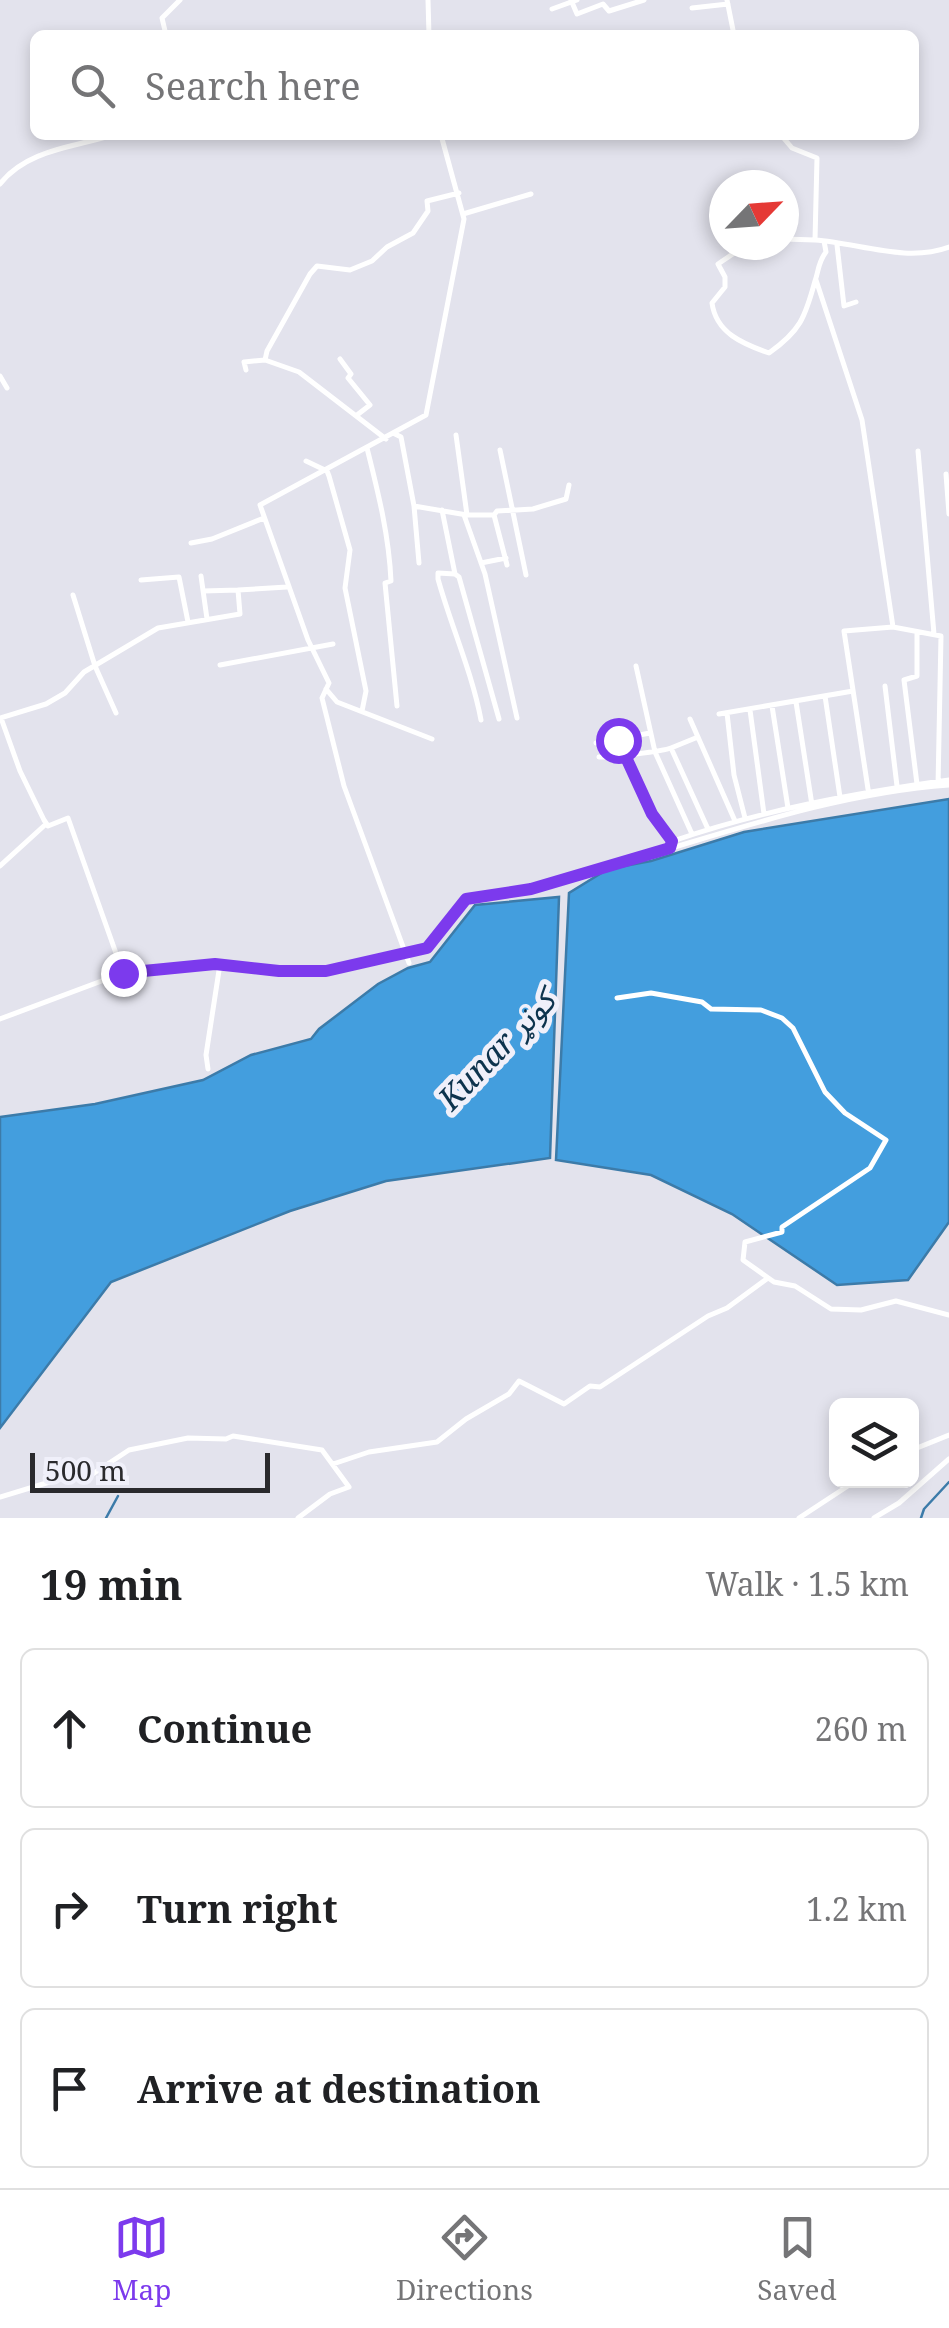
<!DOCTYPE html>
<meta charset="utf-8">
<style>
:root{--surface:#fff;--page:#f6f6f6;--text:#202124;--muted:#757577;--line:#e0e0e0;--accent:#7c3aed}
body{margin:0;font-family:"Noto Serif","Noto Sans Arabic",serif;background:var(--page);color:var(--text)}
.controls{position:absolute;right:30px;bottom:30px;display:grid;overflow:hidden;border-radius:15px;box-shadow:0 5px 15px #0003}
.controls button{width:90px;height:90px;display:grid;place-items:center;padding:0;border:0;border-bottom:2px solid var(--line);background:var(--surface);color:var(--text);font:50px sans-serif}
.compass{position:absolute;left:709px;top:170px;width:90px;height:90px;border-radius:50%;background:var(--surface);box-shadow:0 5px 15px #0003;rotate:65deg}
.scale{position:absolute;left:30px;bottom:25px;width:240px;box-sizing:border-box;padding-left:10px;border:5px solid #2a2a2d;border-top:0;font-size:28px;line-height:35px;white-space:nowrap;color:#2a2a2d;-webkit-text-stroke:8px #f0f0fa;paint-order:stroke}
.stop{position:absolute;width:30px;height:30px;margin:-22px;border:8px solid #7c3aed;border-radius:50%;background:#fff}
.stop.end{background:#7c3aed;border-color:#fff;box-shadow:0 2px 10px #0008}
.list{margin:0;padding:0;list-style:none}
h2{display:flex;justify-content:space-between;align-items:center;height:130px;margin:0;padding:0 40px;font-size:42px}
h2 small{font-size:32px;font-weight:400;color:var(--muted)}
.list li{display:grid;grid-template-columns:65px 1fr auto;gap:30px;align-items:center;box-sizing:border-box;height:160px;margin:0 20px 20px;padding:0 20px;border:2px solid var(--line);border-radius:15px}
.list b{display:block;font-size:38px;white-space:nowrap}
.list em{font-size:32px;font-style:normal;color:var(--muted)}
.icon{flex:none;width:55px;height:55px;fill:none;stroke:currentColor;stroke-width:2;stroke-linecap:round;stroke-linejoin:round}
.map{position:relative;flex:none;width:949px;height:1518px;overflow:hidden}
.search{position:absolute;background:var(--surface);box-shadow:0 5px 15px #0003;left:30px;right:30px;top:30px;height:110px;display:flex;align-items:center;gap:25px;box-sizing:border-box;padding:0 35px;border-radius:15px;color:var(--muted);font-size:38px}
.sheet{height:670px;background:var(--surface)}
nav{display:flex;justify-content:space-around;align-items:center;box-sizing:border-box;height:140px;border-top:2px solid var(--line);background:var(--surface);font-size:28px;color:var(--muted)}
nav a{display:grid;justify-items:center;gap:5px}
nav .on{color:var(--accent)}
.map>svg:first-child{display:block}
.water{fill:#439ede;stroke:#3c7ba9;stroke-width:2.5}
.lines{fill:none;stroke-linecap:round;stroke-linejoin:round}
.stream{stroke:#3c7ba9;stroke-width:2.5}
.minor{stroke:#fff;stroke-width:5}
.route{stroke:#7c3aed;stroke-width:12}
.labels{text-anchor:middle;stroke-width:10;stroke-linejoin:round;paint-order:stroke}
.water-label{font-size:32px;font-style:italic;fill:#0d334d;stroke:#f0f0fa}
</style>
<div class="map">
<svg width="949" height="1518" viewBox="0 0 949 1518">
<rect width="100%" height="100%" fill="#e3e3ed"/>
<path class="water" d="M949,799V1222L908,1280L837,1285L732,1214L651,1175L556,1160L569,893L608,869L651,861L744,832Z
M559,897L550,1158L386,1181L290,1211L111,1282L0,1428V1117L95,1104L203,1080L251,1055L311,1039L319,1029L378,984L408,968L430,962L475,905Z"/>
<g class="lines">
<path class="stream" d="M106,1518L118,1496
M921,1518L924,1509L949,1482"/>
<path class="minor" d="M428,0L429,35
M571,0L577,14L603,4L609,11L644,0
M727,0L734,35
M692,8L728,4
M552,9L577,0
M166,35L162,18L180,0
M781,135L792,148L817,158L815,240C859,243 906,263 949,247
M0,184C26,150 74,147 113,135
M463,214L531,194
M784,239L815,240
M746,245L718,264L725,277V287L712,303C716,333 743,344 769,353C800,331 805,318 815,281C819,270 818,262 826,252L824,241
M837,245L844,306L856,302
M816,280L862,420L893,627L941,636L938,786
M340,359L351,374L348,378L370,405L357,415
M246,370L244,362L265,360
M0,376L7,388
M395,434L401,437L414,506L467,515H494L497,511L533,509L566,499L569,485
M456,435L467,515H464L485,574L517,718
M386,439L299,372L265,360L267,351L310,274L317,266L350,270L372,261L387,247L413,233L428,211L427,201L459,193
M367,448C378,492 389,535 391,581L385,583L397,706
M500,450L526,575
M918,451L934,634
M306,461L327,471L329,476L350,550L345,588L366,691L362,711
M946,474L949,514
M414,506L419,563
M442,510L455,574L459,577L499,719
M494,515L507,565
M191,543L212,539L264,518
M481,563L506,558
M455,574L438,573V579C451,626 472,672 481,720
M201,576L207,619
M141,580L179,577L188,622
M203,591L238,590
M73,595L95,666L116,713
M220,665L333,644
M636,666L655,752L692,834
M885,686L897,786
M326,689L337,702L432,739
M825,696L840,797
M796,702L812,805
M772,706L788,808
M750,710L764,814
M727,713L734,775L745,818
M719,714L853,691
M0,718L46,704L65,693L84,672L158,628L240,614L238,590L287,587
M1,718L20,771L44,820L48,826L68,818L123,973
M690,719L735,821
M615,721C621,764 646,806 673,841
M596,743L650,733
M671,748L698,737
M599,757C609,758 664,751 671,748L708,829
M917,784L904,680L917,676V633
M868,789L844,631L893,627
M670,847L673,841C763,810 855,793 949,780
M0,866L46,824
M409,963L344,786L322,698L329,683L308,640L260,505L426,415L464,219L441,135
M617,998L651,993L702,1002L711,1009L761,1010L782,1018L793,1028L825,1092L845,1113L886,1140L870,1168L782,1227V1232L745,1242L743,1260L774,1282L795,1286L831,1309L861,1310L896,1301L949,1315
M0,1019L123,973L215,964L279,971H326L427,948L466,899C629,875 783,797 949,785
M208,1069L206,1055L220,964
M912,1450L949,1435
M333,1464L369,1452L437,1442L466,1419L509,1394L519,1381L564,1404L590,1386L600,1387L708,1316L727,1308L768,1278
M0,1497L66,1477L85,1479L129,1450L188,1438L226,1439L233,1436L322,1450L349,1487L330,1494L298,1518
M799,1518L857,1480
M874,1518L899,1503L949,1459"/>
</g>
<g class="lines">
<path class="route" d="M123,973L215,964L279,971H326L427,948L466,899L531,889L670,848L672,841L652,814L618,740"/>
</g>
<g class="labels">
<g class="water-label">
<text transform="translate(497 1050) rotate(-46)" y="11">Kunar کونړ</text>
</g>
</g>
</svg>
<div class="controls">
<button><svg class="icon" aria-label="layers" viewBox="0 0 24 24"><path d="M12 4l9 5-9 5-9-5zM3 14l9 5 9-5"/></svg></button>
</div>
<svg class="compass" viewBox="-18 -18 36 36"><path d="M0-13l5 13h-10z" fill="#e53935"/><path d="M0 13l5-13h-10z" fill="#757577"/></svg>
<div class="scale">500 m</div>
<div class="stop" style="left:618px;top:740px"></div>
<div class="stop end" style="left:123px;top:973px"></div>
<div class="search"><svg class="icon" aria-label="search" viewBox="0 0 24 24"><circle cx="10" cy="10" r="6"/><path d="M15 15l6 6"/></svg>Search here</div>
</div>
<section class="sheet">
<h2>19 min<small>Walk · 1.5 km</small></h2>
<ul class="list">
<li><svg class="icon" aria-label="ahead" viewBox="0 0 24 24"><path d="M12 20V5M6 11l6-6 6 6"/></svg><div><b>Continue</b></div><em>260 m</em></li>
<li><svg class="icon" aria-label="right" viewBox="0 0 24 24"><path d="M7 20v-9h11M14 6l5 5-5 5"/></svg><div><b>Turn right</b></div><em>1.2 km</em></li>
<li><svg class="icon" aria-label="arrive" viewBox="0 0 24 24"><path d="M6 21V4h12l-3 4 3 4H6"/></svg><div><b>Arrive at destination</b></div></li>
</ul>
</section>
<nav>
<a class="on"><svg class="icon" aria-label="map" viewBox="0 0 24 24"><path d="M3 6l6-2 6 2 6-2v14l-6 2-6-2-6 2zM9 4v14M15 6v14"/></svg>Map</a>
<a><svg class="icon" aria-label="directions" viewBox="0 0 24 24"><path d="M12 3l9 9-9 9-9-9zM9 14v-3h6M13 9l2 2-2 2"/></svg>Directions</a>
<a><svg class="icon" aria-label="saved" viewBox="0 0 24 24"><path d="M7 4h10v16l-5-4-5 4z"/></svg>Saved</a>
</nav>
